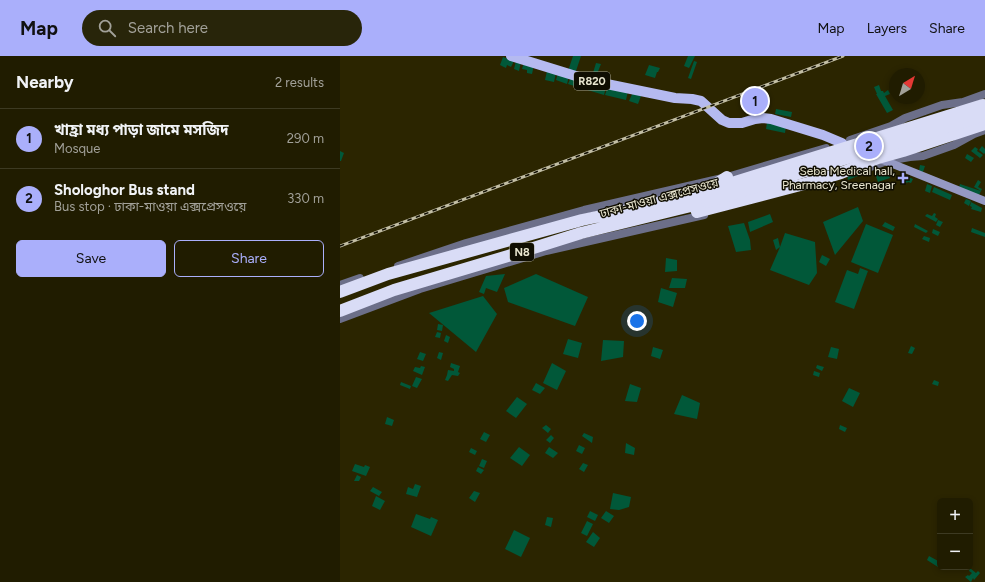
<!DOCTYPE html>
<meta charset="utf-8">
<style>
:root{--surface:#201c00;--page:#28250a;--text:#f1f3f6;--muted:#a2a199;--line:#3d3a22;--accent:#aaaffb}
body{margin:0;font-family:Figtree,"Noto Sans Bengali",sans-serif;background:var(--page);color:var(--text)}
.controls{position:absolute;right:12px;bottom:12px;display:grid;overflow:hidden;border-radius:6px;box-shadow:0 2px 6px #0003}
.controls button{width:36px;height:36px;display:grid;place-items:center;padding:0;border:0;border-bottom:1px solid var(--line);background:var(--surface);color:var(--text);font:20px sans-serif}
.compass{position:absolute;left:549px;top:12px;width:36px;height:36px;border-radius:50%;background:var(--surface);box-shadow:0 2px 6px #0003;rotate:38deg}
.you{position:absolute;left:297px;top:265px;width:14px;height:14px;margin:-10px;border:3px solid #fff;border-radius:50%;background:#1a73e8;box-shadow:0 0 0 6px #1a73e833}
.badge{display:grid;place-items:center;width:26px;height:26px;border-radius:50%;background:var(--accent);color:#111;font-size:13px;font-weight:700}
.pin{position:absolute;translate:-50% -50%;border:2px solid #fff;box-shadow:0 1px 4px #0006}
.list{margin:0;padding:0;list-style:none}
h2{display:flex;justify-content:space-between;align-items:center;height:52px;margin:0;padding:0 16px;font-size:17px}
h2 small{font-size:13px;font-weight:400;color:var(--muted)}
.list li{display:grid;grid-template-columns:26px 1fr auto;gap:12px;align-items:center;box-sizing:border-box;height:60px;padding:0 16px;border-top:1px solid var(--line)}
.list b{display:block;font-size:15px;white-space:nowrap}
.list p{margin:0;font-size:13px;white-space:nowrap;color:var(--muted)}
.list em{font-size:13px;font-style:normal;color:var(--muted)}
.actions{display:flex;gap:8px;padding:12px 16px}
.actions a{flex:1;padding:9px 0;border:1px solid var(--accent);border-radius:6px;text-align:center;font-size:14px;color:var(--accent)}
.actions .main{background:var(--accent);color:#111}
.icon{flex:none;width:22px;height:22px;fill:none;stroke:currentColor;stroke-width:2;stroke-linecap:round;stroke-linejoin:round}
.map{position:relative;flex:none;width:645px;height:526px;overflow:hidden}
header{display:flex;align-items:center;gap:24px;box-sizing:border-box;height:56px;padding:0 20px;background:var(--accent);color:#111}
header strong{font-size:19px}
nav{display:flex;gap:22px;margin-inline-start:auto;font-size:14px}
.search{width:280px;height:36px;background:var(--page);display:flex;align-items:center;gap:10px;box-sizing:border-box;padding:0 14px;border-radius:22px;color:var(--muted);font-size:15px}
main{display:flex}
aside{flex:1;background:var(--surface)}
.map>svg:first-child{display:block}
.building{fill:#015839}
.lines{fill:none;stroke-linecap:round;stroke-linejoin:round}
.tertiary{stroke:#6c6f89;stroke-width:8}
.secondary{stroke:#9599c3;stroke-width:8}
.primary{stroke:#b5baf0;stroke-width:10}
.motorway{stroke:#d9dcf6;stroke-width:12}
.rail-casing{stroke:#c2bea5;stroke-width:3}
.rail{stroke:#100e02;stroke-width:1.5;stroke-dasharray:4.5;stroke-linecap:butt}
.motorway-bridge{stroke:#d9dcf6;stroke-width:12}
.poi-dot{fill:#aaaffb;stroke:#100e02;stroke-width:1.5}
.labels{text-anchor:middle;stroke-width:3;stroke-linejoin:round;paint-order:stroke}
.shield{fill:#100e02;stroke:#a7a492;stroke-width:1}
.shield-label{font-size:11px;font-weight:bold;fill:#e8e5cf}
.poi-label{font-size:12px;fill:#e8e5cf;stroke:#100e02;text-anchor:end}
.street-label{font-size:12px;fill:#e8e5cf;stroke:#100e02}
</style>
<header>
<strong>Map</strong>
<div class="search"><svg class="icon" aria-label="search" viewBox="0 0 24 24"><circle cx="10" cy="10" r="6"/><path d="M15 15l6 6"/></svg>Search here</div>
<nav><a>Map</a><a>Layers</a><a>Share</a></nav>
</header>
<main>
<aside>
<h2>Nearby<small>2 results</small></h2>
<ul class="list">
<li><span class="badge">1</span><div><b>খাহ্রা মধ্য পাড়া জামে মসজিদ</b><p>Mosque</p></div><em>290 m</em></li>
<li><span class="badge">2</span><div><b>Shologhor Bus stand</b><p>Bus stop · ঢাকা-মাওয়া এক্সপ্রেসওয়ে</p></div><em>330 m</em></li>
</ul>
<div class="actions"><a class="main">Save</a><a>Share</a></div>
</aside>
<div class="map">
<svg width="645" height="526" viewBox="0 0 645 526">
<rect width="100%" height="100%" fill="#2b2500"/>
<path class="building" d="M233,0H241L235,18L228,15Z
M348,0H355L349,12L344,10Z
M163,1L174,5L171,11L167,9L166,12L160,9Z
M176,5L181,6L179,15L174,13Z
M354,5L357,6L351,23L348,22Z
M184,6L194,9L192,18L187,17V14L182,13Z
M256,7L261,8L257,18L253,17Z
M309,9L320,12L318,16H317L315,22L305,19Z
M207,15L216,17L214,26L205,24Z
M218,17L229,20L227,28L216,24Z
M231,21L266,31L264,39L228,28Z
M539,29L541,35H543L544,37L548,34L550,38L545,40L553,54L547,57L536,38H537L534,31Z
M268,30L288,35L286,44L265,39Z
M293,36L301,40L298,48L289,45Z
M413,42L419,43L418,49L411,47Z
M436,53L452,56L451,61L435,58Z
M427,66L446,70L445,77L426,73Z
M642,90L645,93V97L644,98L639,94Z
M635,91L638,93L637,95L643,99L640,102L631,95Z
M0,95L4,97L1,105H0Z
M627,98L634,102L631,106L625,102Z
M580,109L585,110L583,116L579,115Z
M546,113L550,122L538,126L535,118Z
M521,114L523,118L508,124L507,118Z
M566,120L573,123L571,127L568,126L567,127L564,125Z
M638,124L641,126L638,131L642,133L641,135L634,131Z
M587,128L592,130L590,137L585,135Z
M620,128L641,135L639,139L619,132Z
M594,131L612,139L610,144L592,136Z
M626,143L631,145L629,150L624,147Z
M631,146L642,152L641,156L631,153L632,151L630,150Z
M518,151L523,165L495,199L483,166Z
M594,157L596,158L595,161L598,163L596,166L585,160L587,158L592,160Z
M430,158L433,166L410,176L408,166Z
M598,164L603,166L600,171L596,169Z
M545,166L555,171L553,175L542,170Z
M404,167L410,184L411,194L396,196L388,170Z
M526,168L553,179L538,217L511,206Z
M575,168L588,175L586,177L574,171Z
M632,172L645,177V181L631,176Z
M593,173L600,176L598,180L592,177Z
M445,177L475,186L477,217L469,229L430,214L440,191L436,194L433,184L438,182L440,191Z
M584,180L590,182L589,186L582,183Z
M482,199L490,203L486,210L479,206Z
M326,202L337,204V215L325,216Z
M520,212L528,215L514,253L495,246L507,214L518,218Z
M165,218L157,236L146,232L144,238L139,236L146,220Z
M196,218L248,241L235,270L168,246L164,232Z
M332,222L347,223L345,232H329Z
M321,232L337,237L333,251L318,246Z
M143,240L157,258L136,296L89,257Z
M98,268L103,269L102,275L97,274Z
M97,276L101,277L100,282L95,281Z
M106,279L110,281L108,287L104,285Z
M228,283L242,287L238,302L223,298Z
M263,284L284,285L283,301L261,305Z
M571,290L575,292L572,298L568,297Z
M313,291L323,294L320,303L311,300Z
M491,291L499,293L497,303L488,301Z
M80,296L86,298L83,305L77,303Z
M99,296L103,297L101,304L97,302Z
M111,307L120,310L118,316L120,317L118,320L112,319L108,325L105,324L107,319L108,314L114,315V313L110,311Z
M212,307L226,315L217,334L203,327Z
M477,309L484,311L482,315L476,312Z
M81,310L85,311L82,319L73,315L75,311L80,312Z
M474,315L480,317L479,321L473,319Z
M76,321L82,323L77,332L72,330Z
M594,324L599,326L598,330L592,328Z
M61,326L71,330L70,333L60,329Z
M196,327L205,332L200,338L192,334Z
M290,328L301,332L297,346L285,345Z
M509,332L520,337L513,351L502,345Z
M342,339L360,347L357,363L334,358Z
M177,341L187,348L176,362L166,355Z
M47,361L54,364L52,370L45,368Z
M206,369L211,373L208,377L202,372Z
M500,369L507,372L505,376L499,373Z
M144,376L150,379L146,386L140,383Z
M244,377L253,381L252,387L242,380Z
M211,379L214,382L210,387L206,384Z
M286,387L295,392L294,399L285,397Z
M239,389L245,392L242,398L236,395Z
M179,391L190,399L182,410L170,402Z
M209,391L218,397L213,402L205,397Z
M131,392L137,395L135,399L129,396Z
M142,403L147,405L144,412L139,410Z
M243,407L248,409L244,416L239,413Z
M15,408L24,411L25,409L30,411L26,420L12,415Z
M138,411L144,414L141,418L136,415Z
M17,419L21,421L19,425H14Z
M75,428L81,430L77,441L66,438L68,431L73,433Z
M33,431L42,436L39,440L30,435Z
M134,435L140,437L135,446L129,442Z
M273,437L291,441L289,451L279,454L270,453Z
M36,440L45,445L40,454L32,450Z
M250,455L258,459L255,465L247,461Z
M266,455L274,460L269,467L261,462Z
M76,458L90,463L91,461L98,464L91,480L71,471Z
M207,461L213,462L211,471L205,469Z
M247,465L253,468L247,480L241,477Z
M174,474L190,482L181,501L165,493Z
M253,476L260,482L254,491L246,486Z
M589,500L600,506V508L598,511L587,504Z
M630,512L636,517L638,515L640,517L634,524L633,522L631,526L625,521L628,519L629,520L632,517L629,515Z"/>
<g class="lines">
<path class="tertiary" d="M510,84L551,70L565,62L602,49L623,46L645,38
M525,113L547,105L570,101L583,100L614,89L634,78L645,74
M58,210L126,187L244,154L387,121L486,92
M0,229L20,222
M0,263L80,233L206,195L364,159"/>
<path class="secondary" d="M538,102L645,145"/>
<path class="primary" d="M171,0L252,25L335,42L352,43L361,45L382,64L389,67H402L415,63L423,62L431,63L483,79L502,87"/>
<path class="motorway" d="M369,130L376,128L387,121
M357,156L468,127L501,117L538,102L563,95L645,68
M0,236L48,218L242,164L275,157L363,136
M0,255L54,234L168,200L241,177L367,146"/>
<defs>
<path id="rail" d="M0,190L503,0"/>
</defs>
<use href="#rail" class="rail-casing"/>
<use href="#rail" class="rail"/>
<path class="motorway-bridge" d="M363,136L643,49
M367,146L645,59"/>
</g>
<path class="poi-dot" d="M561 116h4v4h4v4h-4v4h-4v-4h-4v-4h4z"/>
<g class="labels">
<g class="shield">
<rect x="234" y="16" width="36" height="18" rx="3"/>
<rect x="170" y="187" width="24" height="18" rx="3"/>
</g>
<g class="shield-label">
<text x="252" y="29">R820</text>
<text x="182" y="200">N8</text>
</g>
<g class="poi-label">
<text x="555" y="119">Seba Medical hall,<tspan x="555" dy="14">Pharmacy, Sreenagar</tspan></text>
</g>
<g class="street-label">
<text transform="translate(319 142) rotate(-15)" y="4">ঢাকা-মাওয়া এক্সপ্রেসওয়ে</text>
</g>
</g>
</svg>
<div class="controls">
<button>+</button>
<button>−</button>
</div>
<svg class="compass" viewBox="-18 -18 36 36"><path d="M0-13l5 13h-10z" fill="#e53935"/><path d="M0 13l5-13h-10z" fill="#a2a199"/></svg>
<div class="you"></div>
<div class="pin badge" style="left:415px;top:45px">1</div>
<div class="pin badge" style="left:529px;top:90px">2</div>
</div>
</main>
